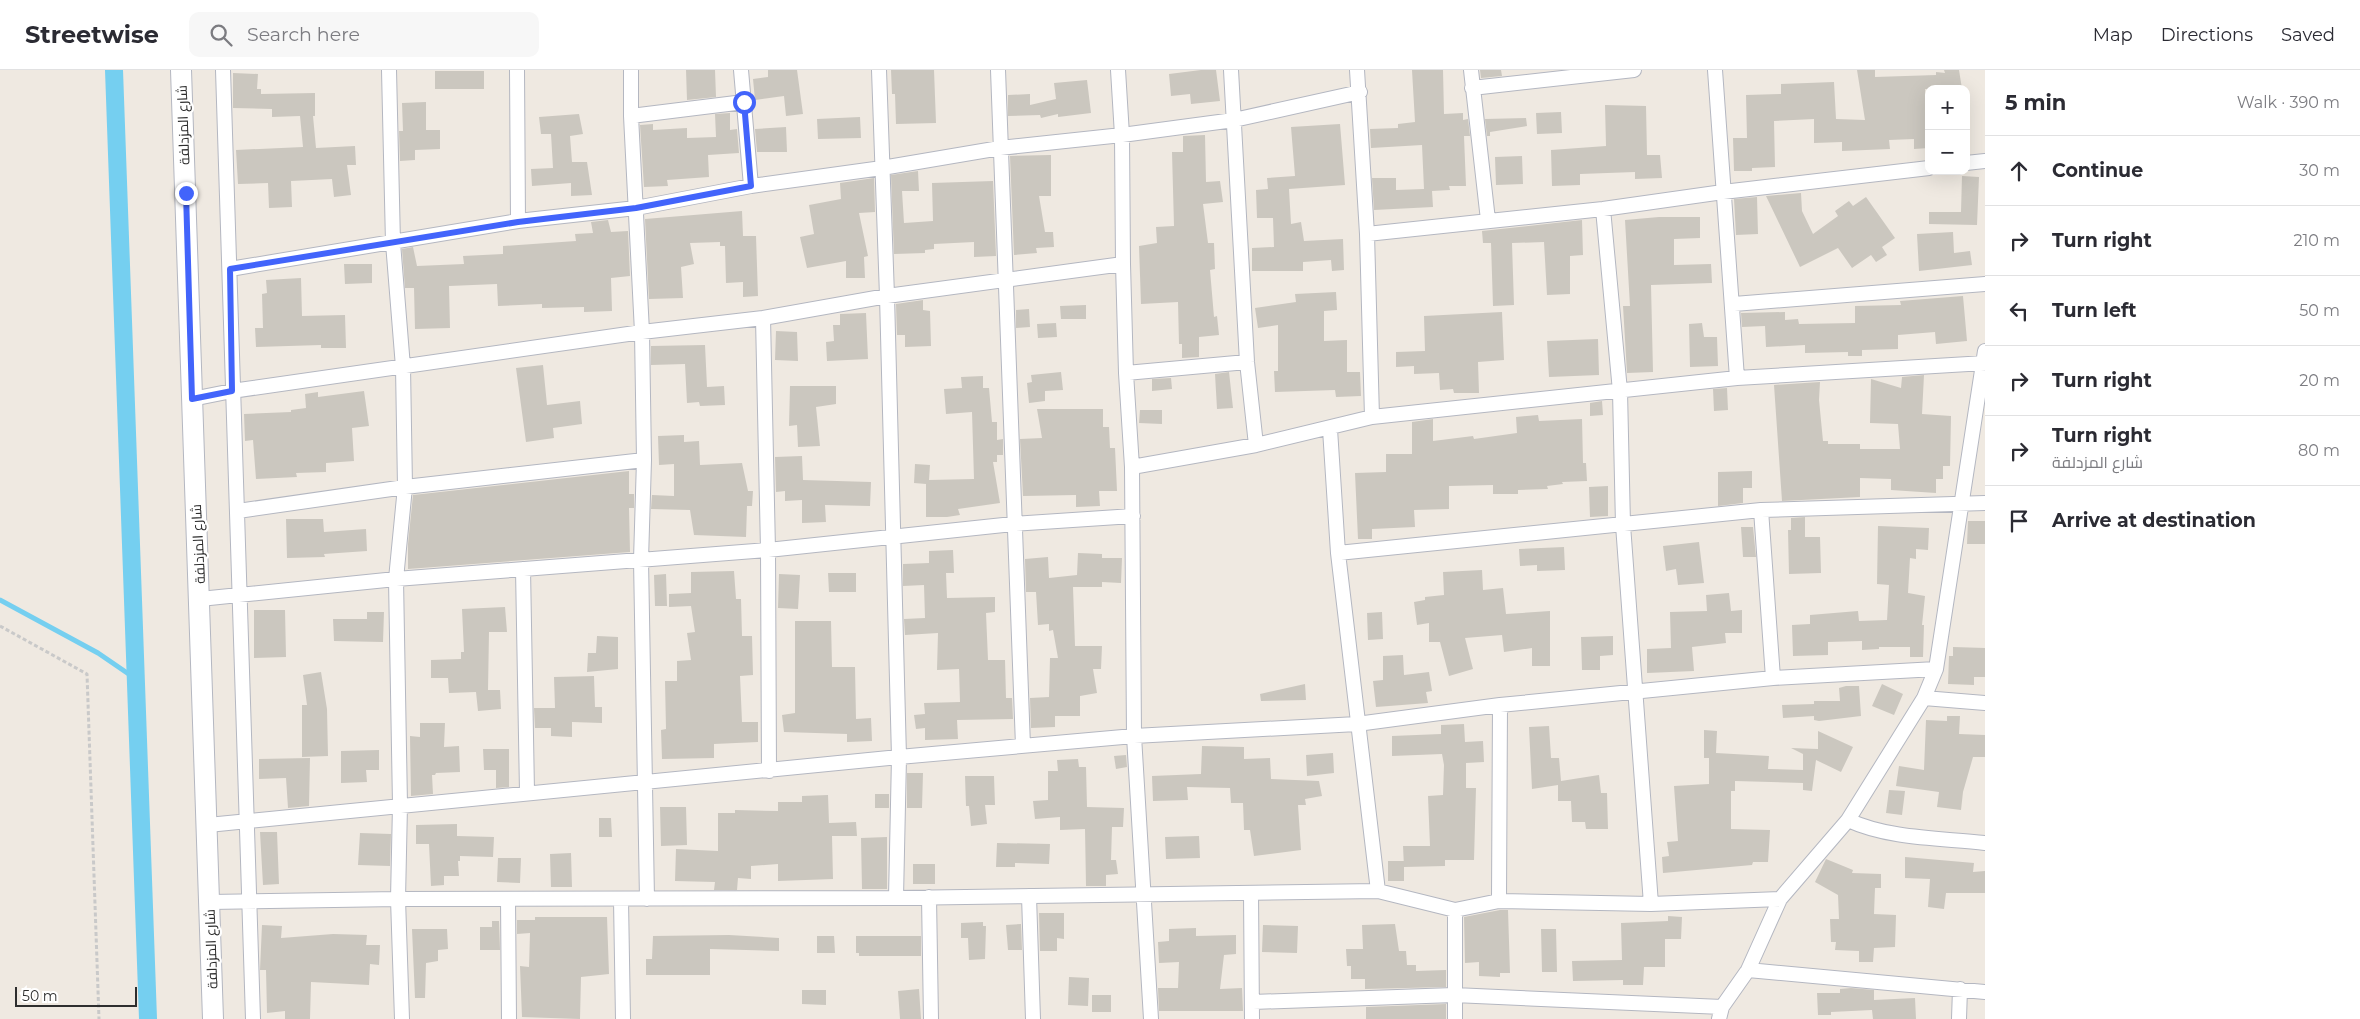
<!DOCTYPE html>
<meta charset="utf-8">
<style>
:root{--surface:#fff;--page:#f7f7f7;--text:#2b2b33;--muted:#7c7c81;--line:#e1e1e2}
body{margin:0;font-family:Montserrat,Cairo,sans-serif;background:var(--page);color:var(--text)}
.controls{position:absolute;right:15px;top:15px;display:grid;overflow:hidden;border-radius:10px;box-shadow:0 5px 20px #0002}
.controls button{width:45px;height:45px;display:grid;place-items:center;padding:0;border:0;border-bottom:1px solid var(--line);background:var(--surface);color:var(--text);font:25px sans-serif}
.scale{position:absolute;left:15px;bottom:12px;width:122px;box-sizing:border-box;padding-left:5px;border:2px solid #2e2e2e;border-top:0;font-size:14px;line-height:18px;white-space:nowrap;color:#2e2e2e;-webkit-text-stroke:4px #fff;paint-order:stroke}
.stop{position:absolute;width:15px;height:15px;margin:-11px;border:4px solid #4264fb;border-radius:50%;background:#fff}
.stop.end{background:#4264fb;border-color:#fff;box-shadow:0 1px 5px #0008}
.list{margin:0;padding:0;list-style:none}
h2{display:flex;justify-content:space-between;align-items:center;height:65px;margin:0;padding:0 20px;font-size:21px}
h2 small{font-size:16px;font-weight:400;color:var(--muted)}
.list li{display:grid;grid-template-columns:32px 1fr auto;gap:15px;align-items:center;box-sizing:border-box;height:70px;padding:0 20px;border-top:1px solid var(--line)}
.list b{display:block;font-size:19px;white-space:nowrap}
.list p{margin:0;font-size:16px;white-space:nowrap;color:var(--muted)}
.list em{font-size:16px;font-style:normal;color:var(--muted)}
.icon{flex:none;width:28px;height:28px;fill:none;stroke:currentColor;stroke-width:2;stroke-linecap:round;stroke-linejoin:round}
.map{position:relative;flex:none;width:1985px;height:949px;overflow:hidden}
header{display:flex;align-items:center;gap:30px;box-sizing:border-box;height:70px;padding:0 25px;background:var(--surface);border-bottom:1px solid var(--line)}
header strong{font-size:24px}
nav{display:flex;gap:28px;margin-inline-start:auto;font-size:18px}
.search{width:350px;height:45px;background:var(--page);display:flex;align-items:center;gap:12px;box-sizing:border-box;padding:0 18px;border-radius:10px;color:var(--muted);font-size:19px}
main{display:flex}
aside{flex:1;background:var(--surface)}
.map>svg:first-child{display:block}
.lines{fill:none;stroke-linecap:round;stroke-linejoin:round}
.stream{stroke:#75cff0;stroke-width:5}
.canal{stroke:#75cff0;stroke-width:18}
.building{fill:#cbc7bf}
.street-casing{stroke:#b4b7c1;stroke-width:16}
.secondary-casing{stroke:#b4b7c1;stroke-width:22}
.path{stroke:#c9c9c9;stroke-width:3;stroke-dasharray:4 2.5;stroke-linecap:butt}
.street{stroke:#fff;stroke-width:14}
.secondary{stroke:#fff;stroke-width:20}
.route{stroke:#4264fb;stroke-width:6}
.labels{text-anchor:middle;stroke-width:4.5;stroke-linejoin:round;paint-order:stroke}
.street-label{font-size:14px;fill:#2e2e2e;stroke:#fff}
</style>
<header>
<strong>Streetwise</strong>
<div class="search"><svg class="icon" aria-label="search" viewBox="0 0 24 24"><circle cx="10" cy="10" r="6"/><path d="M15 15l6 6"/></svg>Search here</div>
<nav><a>Map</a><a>Directions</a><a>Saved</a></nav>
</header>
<main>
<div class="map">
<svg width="1985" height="949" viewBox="0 0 1985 949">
<rect width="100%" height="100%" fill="#efe9e1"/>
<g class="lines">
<path class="stream" d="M0,530L98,583L136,609"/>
<path class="canal" d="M114,0L148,949"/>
</g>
<path class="building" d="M686,0H715L716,27L687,30Z
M768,0H797L803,44L786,46L784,26L755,30L753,9L768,7Z
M891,0H934L936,53L896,54L895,24H892Z
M1201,0H1216L1220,31L1191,34L1190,24L1171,26L1169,4Z
M1412,0H1443L1444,44L1463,43V50L1468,49L1470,66H1464L1466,116H1449L1450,120L1432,121L1433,137L1374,140L1372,108H1396V120L1424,119L1422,75L1371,78L1370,59L1398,58V54L1415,52Z
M1480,0H1501L1502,6L1481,8Z
M1857,0H1875V7L1936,5V2L1945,3L1944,0H1959L1962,19H1925L1926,49H1929V78L1914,79V69L1889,70L1890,79L1842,81V72L1814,73V49L1774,51L1775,97L1752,98V101H1734L1733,68H1747L1746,25L1781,24V14L1834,12L1836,49L1865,50Z
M435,1H484V19H435Z
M233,3L258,4L257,19H261V24L315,23V46H313L316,78L355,76L356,95H347L351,125L334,127L332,109L291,111L292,137L269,138L268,113L238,114L236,80L303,77L300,46L272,47V39L233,38Z
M1087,10L1091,43L1058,47V44L1041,48L1040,45L1008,46V25L1030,24V35L1056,29L1054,13Z
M426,32V60H440V79L415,80V90L400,91L399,61H403L402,33Z
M1605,35L1646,36L1647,85H1660L1662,108L1635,109V102L1580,104V115L1552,116L1551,80L1606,76Z
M1561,42L1562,63L1537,64L1536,43Z
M730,43V60L737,59L739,83L708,85L709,107L667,110L668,116L644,117L640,55L653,54V60L687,58V68L716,67L715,44Z
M579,44L583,64L570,66L572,92H587L592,125L571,126V113L532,116L531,99L553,98L551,64H541L539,47Z
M860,47L861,68L818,69L817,49Z
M1526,48L1527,56L1490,62V66H1487L1485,49Z
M1340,54L1345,115L1289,119L1291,154L1301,152L1304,171L1343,169L1344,200L1332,201L1331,190L1303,192V201H1252V178L1274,177L1273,148H1257L1256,120L1268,119L1267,108L1295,106L1291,57Z
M786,57L787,82H757L755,59Z
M1205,65L1206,112L1220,111L1223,132L1203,134L1208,173H1214L1215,199L1210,200L1214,247L1217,246L1219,265L1199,267V287L1182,288V274H1179L1178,232L1141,234L1139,176L1157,173L1156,157L1174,156L1172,82H1183V66Z
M1051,85V126H1039L1045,162H1053L1054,177L1036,178L1037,183L1014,185L1010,86Z
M1522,86L1523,114L1496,115L1495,87Z
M918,101L919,121H902L904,153L933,151L932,113L993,111L996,186L974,187V172L934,174V179L925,180V183L894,184L891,105Z
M1962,106L1979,107L1977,155L1929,154V142H1961Z
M874,108L875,142L859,143L868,186L864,187L865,208H846V191L807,198L800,167L814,164L809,135L841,129L840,113Z
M1801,123L1802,141L1813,164L1838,146L1835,141L1849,131L1853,136L1866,127L1895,168L1882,177L1887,185L1876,192L1871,185L1852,198L1838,178L1800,197L1766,126Z
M1757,127L1758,164L1736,165L1734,129Z
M742,141L743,166H756L758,226L743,227V212L726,213L725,176H720V172L690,173L694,194L681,197L683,228L649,229L645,149Z
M1659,147H1700V168L1674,169V195L1711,194L1712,213L1651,215L1653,302L1627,303L1623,236H1630L1625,150Z
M608,150L611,162L628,161L630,206L611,208L612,241L584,242V237L542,238V234L498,236L497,214L449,216L450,258L415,259L414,218H405L402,179L413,177L417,196L464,194L463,186L503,184V176L576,171L575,164L593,163L591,152Z
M1582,150L1583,185L1570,186V224L1547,225L1544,172L1512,173L1514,235L1493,236L1491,173H1483L1482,161Z
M1953,162L1954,183L1970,181L1972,195L1919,201L1917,164Z
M344,194H372V213L345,214Z
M301,208L302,246L345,245L346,278H321V275L256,277L255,258H263L262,224L267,223L266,210Z
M1336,222L1337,240L1324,241V271L1347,270V302H1360L1361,326L1336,327L1335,320L1275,322L1274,301H1278V255L1258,258L1255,238L1296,232L1295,224Z
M1963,226L1967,271L1936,274L1935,262L1898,265V279L1862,280V286H1848V282L1805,283V275L1766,277L1765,256L1742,257L1741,243L1785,242V250L1798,249L1799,254L1855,253V236L1901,235L1900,231Z
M923,230V240L930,241L931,276L905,277V265H897L896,234Z
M1086,235V249H1061L1060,236Z
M1029,239L1030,257L1016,258V240Z
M1502,242L1504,290L1478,292L1479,323H1454L1453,319L1440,320L1439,303L1414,304V296L1396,297V282L1425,281L1424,246Z
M866,243L868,289L827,291L826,272L834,271L833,255H840V244Z
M1056,253L1057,267L1038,268L1037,254Z
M1702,253L1704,267H1717L1718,296L1690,297L1689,254Z
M776,261L797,262L798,291L775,290Z
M1598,269L1599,305L1549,307L1547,271Z
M705,275L707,317L724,316L725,335L700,336L699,332L687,333L685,294L651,295V276Z
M543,295L547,335L580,331L582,354L553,358L554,368L526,372L516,298Z
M1061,302L1063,320L1045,321V331L1029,333L1027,313L1032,312L1031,305Z
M1229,302L1233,338L1217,339L1215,304Z
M1924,305L1922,344L1951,346L1950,396H1943V409H1936V423L1891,420V409L1860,408V427L1782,431L1774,315L1820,312L1819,330L1823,371H1828V374H1860V379H1900L1898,354L1870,353L1871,309L1901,318L1902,307Z
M983,306V318H989L992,352H997V370L1003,369V385H997V392H993L1000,433L958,439L960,445L947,447H926V414L914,413L915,394L930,395L929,410L974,409L972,342L946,344L944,319L962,318L961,307Z
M1171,308L1172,319L1152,321V309Z
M790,316H836V334L816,337L820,376L798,377L797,355L789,356Z
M1727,318L1728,340L1714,341L1713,319Z
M364,321L369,356L352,358L354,391L326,393V402L296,403L297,407L256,409L253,370L245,371L244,344L291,342V340L306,338L305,324L318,322V327Z
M1602,331L1603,345L1590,346V333Z
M1037,339H1103V357H1109L1110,378H1115L1117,421H1099L1100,436L1076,437V425L1023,426L1020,369L1042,368Z
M1140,340H1162V354L1139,353Z
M1538,345L1539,351L1582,349L1583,393H1586L1587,411L1562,412L1563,414L1547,416L1548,419L1518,420V424H1493V415L1449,416V439L1414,440L1415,457L1372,459V469H1358L1355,403L1386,402V384H1412V352L1433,349V371L1473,366L1474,369L1517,363L1516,347Z
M684,365V372L699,371L700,395L742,393L748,421H753L752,436H747L746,467L694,465L690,440L651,439L652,425L674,426V394L659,395L658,366Z
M802,386L803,410L871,412L870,436L825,435L826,452L802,453V430L785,431V421L776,422L775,387Z
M629,401V424H634V438H629L630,482L408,499V474L413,425Z
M1752,401V418H1743V433L1718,436V402Z
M1608,416V446L1590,447L1589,417Z
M1805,447V467H1820L1821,503L1789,504L1788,460H1791V448Z
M286,449H323L324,462L366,459L367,481L324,484L325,487L287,488Z
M1968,451H1985V474H1967Z
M1878,456L1929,458L1928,480L1916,479V489L1910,488L1908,523L1925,526L1922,555H1924L1923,587H1910V577H1879V579L1862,580V571L1828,572V585L1793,586L1792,555L1810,554V545L1858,541L1859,551L1887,550L1889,515L1877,514Z
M1741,457H1753L1756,487H1743Z
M1699,472L1704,513L1678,515L1676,499L1666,501L1663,476Z
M1564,477L1565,500L1537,501V495L1520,496L1519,479Z
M953,480L954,503H946L947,528L995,527V542L986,543L988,590H1005L1006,628H1012L1013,649L957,650L958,669L925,670V658L916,659L914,645L925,644L924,633L960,632L959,599L937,600L938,563L905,565L904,549L925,548L924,515L903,516V494L929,493V481Z
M1078,483L1102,484V488H1122L1121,513L1102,512V517H1073L1075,576H1102L1101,599H1093L1097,623L1080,626V646H1055V657L1031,658L1030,628L1049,627L1050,588H1058L1053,560L1049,561V554L1038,555L1036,522H1026L1025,489L1048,487L1049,508L1077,505Z
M1482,500L1483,520L1503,518L1506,544L1550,541V596H1532V578L1504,582L1502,565L1465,568L1473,599L1449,606L1440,572H1429V553L1417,555L1414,532L1425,530V527L1444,525L1443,502Z
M734,501L736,529H741L742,566H752L753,605L740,606L742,652H758V672L714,674V688L662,689L661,660L666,659L665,611H677V591L691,590L687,563L695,562L691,536L669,537V524L691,523V502Z
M828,503H856V522H829Z
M666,504L667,536H655L654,505Z
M779,504L800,505L798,539L778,538Z
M1729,523L1731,541L1742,540V563H1725L1726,573L1692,577L1694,601L1647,603V579L1671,578L1670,542L1707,541L1706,525Z
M505,537L507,562H489L488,620H500L501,639L478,641L476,622L449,623L448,608H431V590L461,589V582H464L462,539Z
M254,540H285L286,587L254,588Z
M367,542H384L383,572L334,571L333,549H367Z
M1382,542L1383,569L1368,570L1367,543Z
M795,551H831L832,597H855L856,649L871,648L872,671L847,672V664L784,662L782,645L795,643Z
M597,566L618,567V599L587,602L588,583H596Z
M1613,566V585L1600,586V600H1582L1581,567Z
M1953,577L1985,578V607H1974V615L1948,614L1949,586H1953Z
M1403,585L1404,605L1429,602L1432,621L1426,622L1428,633L1376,637L1373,611L1383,610V586Z
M321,602L327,639L328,686L302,687V635H307L303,605Z
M594,606L595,637H602V653L572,652V667L551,666V658H535L534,638H555L554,607Z
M1305,614L1306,630L1261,631L1260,624Z
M1882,614L1903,624L1894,645L1872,636Z
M1846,616H1859L1861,646L1819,651L1814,650V646L1783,648L1782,635L1814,634V631H1840L1839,618Z
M1947,646H1960L1959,664L1985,665V687H1973L1963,722L1961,740L1937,737L1939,722L1896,716L1899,696L1924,700L1926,650L1947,651Z
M420,653H445L444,677L459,676L460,702L436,703L435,705H432L433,724L411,726L410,666L420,667Z
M1464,654L1465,672L1483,671L1484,692L1466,693V718H1476L1474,790H1445V796L1404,797L1403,776H1430L1428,726L1443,725L1444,695L1442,684L1392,686V666L1441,664V655Z
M1549,656L1551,688H1559L1561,711L1599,705L1601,723H1607L1608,759H1586L1585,752H1572L1571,731H1558V715L1532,719L1529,657Z
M1704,660L1717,661L1716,683L1769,686L1768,699L1803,700V684L1791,678L1818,679V661L1853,677L1841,702L1816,690L1812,721L1803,720V713L1735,711V721H1731V759L1770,760L1768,792H1753L1752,795L1663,803L1662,787L1669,786L1667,772L1678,771L1674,716L1709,714V688H1704Z
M1202,676L1244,677V689L1270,688L1271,709L1319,711L1322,726L1305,729L1306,735H1298L1301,780L1254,786L1250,760H1244L1243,733H1231L1230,718L1187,717L1188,730L1153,731L1152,706L1201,704Z
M483,679H509V717L496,718V700H484Z
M379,680V700H366L367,712L341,713V681Z
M1333,683L1334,703L1307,706L1306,685Z
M1126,685L1127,697L1116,699L1114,686Z
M310,688L309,736L288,738L286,708L259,709V689Z
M1078,689L1079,697H1086L1087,737L1124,738L1123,757H1112L1111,790H1116L1118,804L1106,805V816H1086L1085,759L1060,760V747L1035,749L1033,731L1048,730V701H1058L1057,690Z
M907,703H923L922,738H907Z
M965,706H994L995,735H985L987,754L971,756L969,736H966Z
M1889,720L1905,721L1902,745L1886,743Z
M875,724H889V738H875Z
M828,725L829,753L856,752L857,766H832L833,809L778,811V794L751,796V809L738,808L737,820H714L715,812L675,811L676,779L718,781V743H735V740L778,741V732H802V726Z
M660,737H686L687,775L661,776Z
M599,748H611L612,767H599Z
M457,754V766L494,767L493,787L460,786V791H458L459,806H444V815L431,816L429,774H416V755Z
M260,762H277L279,814L263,815Z
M360,763L391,764L390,796L358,795Z
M1199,766L1200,788L1166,789L1165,767Z
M887,767V819H862L861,768Z
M997,773L1050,774L1049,794L1015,793V797H996Z
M571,783L572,817H551L550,784Z
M1905,787L1974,793L1973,802L1985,801V823H1946L1944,839L1928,837L1930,809L1905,808Z
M498,788H521L520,813L497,812Z
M1826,789L1853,800L1852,803L1881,804V818H1875L1874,844L1896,845L1895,877L1874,878L1873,892H1859V881L1835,880L1836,872H1831L1830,849H1839L1838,825L1815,812Z
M1388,791H1404V811H1388Z
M913,794H935V814H913Z
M1500,840H1508L1510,903H1500V907L1479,906V892L1465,893L1464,847Z
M1039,843H1064V869L1057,868V881H1040Z
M1668,846L1682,847L1681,869H1665V897H1644L1643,915H1623V910L1573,911L1572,891L1622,890L1621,853L1668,851Z
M535,847H607L609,904L581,907L580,949L522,947L520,896L529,897L530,863L517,864V850H535Z
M492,851H499L500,880H480V857H492Z
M983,852V856H986L985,889L969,890L968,868H961V853Z
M1021,854L1022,880H1008L1006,855Z
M1395,854L1399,881H1406L1407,895H1416V901L1446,900V917L1365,919V909H1351V896H1347L1346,879H1363L1362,855Z
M262,855L282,856L281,868L333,864L367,865L366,875H380L379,895L370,894L369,915L311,912L310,949H285V941L267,943L266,900H260Z
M1263,855L1298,856L1297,883L1262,882Z
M1196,858V866L1236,865V884L1224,885L1220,919L1242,918L1243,941H1159L1158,918H1178L1179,892L1159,893L1158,872L1169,871V859Z
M412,859H447L448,879L438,880V891L426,893L425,928H415Z
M1541,859H1556L1557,902H1542Z
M653,866L729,865L779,868V881L710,879V905H646V889H652Z
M817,866H834L835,883H817Z
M856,866H921V886H859V883H856Z
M1069,907L1089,908L1088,936L1068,935Z
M1851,918L1874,920V930L1915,928L1916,949H1873L1872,940L1831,942V945H1818L1817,923H1840V919Z
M919,919L921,949H900L898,921Z
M802,920H826V935L802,934Z
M1092,925H1111V942H1092Z
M1446,934V949H1366V937Z"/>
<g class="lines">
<defs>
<path id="street" d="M223,0L253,949
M389,0L393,173L403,297L405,417L396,509L400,735L398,829L402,949
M517,0L518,151
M631,0V46L642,262L644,390L641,490L647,829
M741,0L751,116
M879,0L887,226L899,687L896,828
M998,0L1023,676
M1118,0L1122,65L1123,194L1126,303L1132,397L1134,666L1151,949
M1231,0L1247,292L1256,375
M1357,0L1367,164L1372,347
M1471,0L1488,150
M1715,0L1737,308
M1472,18L1634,0
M631,46L744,32
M1966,93L1985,91
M1603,139L1620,321L1623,455L1651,834
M1367,164L1603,139L1723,122L1929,98
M230,199L518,151L636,138L751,116L882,98L1000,78L1122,65L1234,50L1360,22
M1734,234L1985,214
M763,248L768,480L769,701
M1126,303L1247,292
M192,329L232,321L642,262L763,248L887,226L1123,194
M1330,359L1338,483L1378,821
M1132,397L1256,375L1372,347L1737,308L1985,293
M1761,440L1773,608
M238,441L405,417L644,390
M1338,483L1761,440L1985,433
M523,499L527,722
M200,529L396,509L768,480L1013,454L1133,446
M1924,628L1985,633
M1848,750C1889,769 1940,768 1985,773
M208,755L899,687L1134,666L1357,654L1500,635L1773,608L1936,599
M1251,823L1252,949
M1029,826L1033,949
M929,827L931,949
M508,829L509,949
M621,830L623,949
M1499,831L1500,635
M210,832L398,829L896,828L1378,821L1455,840L1499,831L1651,834L1780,829
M1455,840V949
M1748,900L1985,922
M1253,932L1454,925L1722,937
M1719,949L1722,937L1748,900L1780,829L1848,750L1924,628L1936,599L1985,281
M1959,949L1960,919"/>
<path id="secondary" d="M181,0L213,949"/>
</defs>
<use href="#street" class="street-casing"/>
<use href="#secondary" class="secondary-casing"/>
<path class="path" d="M0,556L87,604L99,949"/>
<use href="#street" class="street"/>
<use href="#secondary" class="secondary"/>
</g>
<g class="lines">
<path class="route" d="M186,123L192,329L232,321L230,199L518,152L636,138L751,116L744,32"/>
</g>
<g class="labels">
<g class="street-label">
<text transform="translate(183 55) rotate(-92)" y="5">شارع المزدلفة</text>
<text transform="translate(198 474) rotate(-93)" y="5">شارع المزدلفة</text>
<text transform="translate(211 879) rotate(-92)" y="5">شارع المزدلفة</text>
</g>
</g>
</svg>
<div class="controls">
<button>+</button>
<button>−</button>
</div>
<div class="scale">50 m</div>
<div class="stop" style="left:744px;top:32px"></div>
<div class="stop end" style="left:186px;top:123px"></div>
</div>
<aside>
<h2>5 min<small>Walk · 390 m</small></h2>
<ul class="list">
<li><svg class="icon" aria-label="ahead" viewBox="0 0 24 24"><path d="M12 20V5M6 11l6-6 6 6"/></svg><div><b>Continue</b></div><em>30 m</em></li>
<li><svg class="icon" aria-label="right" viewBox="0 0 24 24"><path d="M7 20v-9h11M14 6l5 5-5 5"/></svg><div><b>Turn right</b></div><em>210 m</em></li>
<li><svg class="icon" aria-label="left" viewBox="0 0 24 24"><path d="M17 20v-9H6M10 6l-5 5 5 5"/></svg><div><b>Turn left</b></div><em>50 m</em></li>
<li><svg class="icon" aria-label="right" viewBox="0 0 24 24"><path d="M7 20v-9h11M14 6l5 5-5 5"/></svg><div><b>Turn right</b></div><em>20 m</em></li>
<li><svg class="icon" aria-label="right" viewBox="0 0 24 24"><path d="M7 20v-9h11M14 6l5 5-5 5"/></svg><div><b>Turn right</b><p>شارع المزدلفة</p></div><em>80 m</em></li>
<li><svg class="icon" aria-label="arrive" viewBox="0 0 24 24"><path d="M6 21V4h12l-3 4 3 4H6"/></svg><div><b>Arrive at destination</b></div></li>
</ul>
</aside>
</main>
